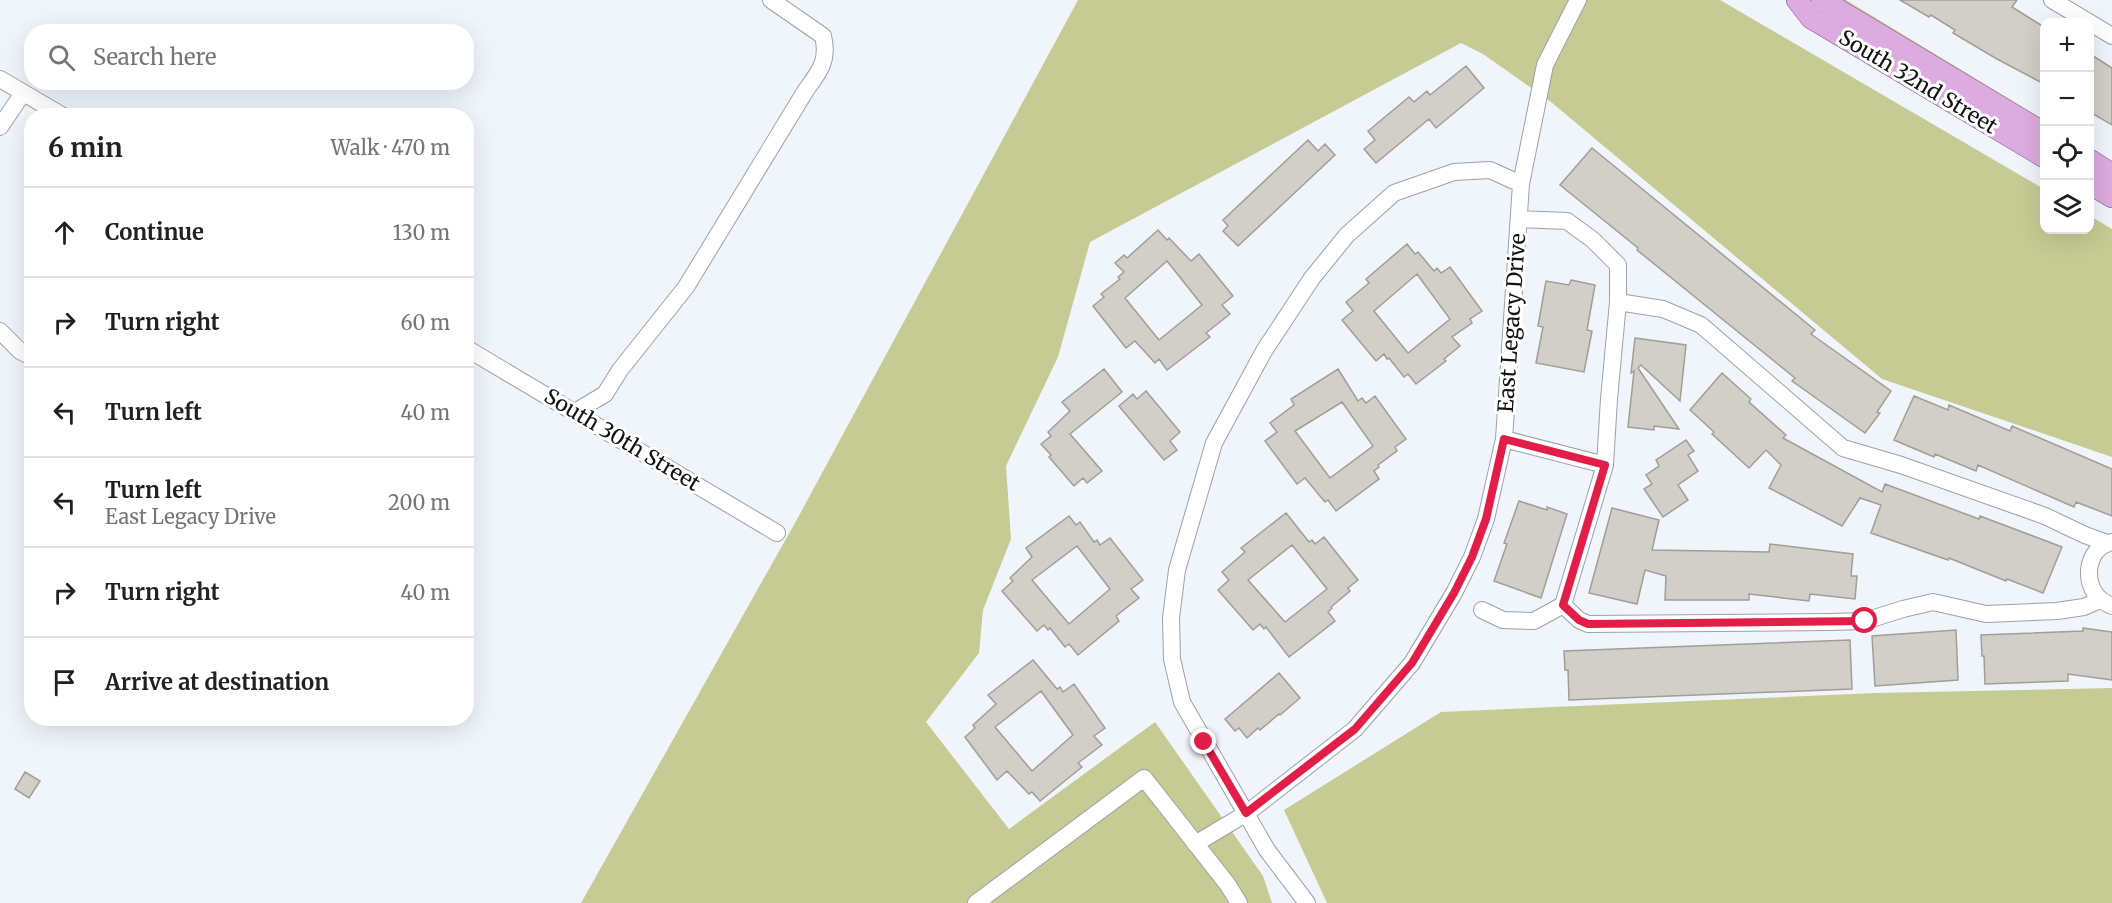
<!DOCTYPE html>
<meta charset="utf-8">
<style>
:root{--surface:#fff;--page:#f6f6f6;--text:#202124;--muted:#757577;--line:#e0e0e0}
body{margin:0;font-family:Merriweather,serif;background:var(--page);color:var(--text)}
.controls{position:absolute;right:18px;top:18px;display:grid;overflow:hidden;border-radius:12px;box-shadow:0 6px 24px #0002}
.controls button{width:54px;height:54px;display:grid;place-items:center;padding:0;border:0;border-bottom:2px solid var(--line);background:var(--surface);color:var(--text);font:30px sans-serif}
.stop{position:absolute;width:18px;height:18px;margin:-14px;border:4px solid #e11d48;border-radius:50%;background:#fff}
.stop.end{background:#e11d48;border-color:#fff;box-shadow:0 2px 6px #0008}
.list{margin:0;padding:0;list-style:none}
h2{display:flex;justify-content:space-between;align-items:center;height:78px;margin:0;padding:0 24px;font-size:26px}
h2 small{font-size:20px;font-weight:400;color:var(--muted)}
.list li{display:grid;grid-template-columns:39px 1fr auto;gap:18px;align-items:center;box-sizing:border-box;height:90px;padding:0 24px;border-top:2px solid var(--line)}
.list b{display:block;font-size:22px;white-space:nowrap}
.list p{margin:0;font-size:20px;white-space:nowrap;color:var(--muted)}
.list em{font-size:20px;font-style:normal;color:var(--muted)}
.icon{flex:none;width:33px;height:33px;fill:none;stroke:currentColor;stroke-width:2;stroke-linecap:round;stroke-linejoin:round}
.map{position:relative;flex:none;width:2112px;height:903px;overflow:hidden}
.search{position:absolute;background:var(--surface);box-shadow:0 6px 24px #0002;left:24px;top:24px;width:450px;height:66px;display:flex;align-items:center;gap:15px;box-sizing:border-box;padding:0 21px;border-radius:24px;color:var(--muted);font-size:22px}
.panel{position:absolute;background:var(--surface);box-shadow:0 6px 24px #0002;left:24px;top:108px;width:450px;height:618px;border-radius:24px}
.map>svg:first-child{display:block}
.green{fill:#c6cb94}
.building{fill:#d2cec8;stroke:#a19d97;stroke-width:1.5;fill-rule:evenodd}
.lines{fill:none;stroke-linecap:round;stroke-linejoin:round}
.minor-casing{stroke:#9ca1a7;stroke-width:18}
.major-casing{stroke:#86518a;stroke-width:22}
.minor{stroke:#fff;stroke-width:16}
.major{stroke:#dcabdf;stroke-width:21}
.route{stroke:#e11d48;stroke-width:8}
.labels{text-anchor:middle;stroke-width:6;stroke-linejoin:round;paint-order:stroke}
.street-label{font-size:21px;fill:#111214;stroke:#fff}
</style>
<div class="map">
<svg width="2112" height="903" viewBox="0 0 2112 903">
<rect width="100%" height="100%" fill="#f0f5fb"/>
<path class="green" d="M1078,0H1720L2044,189V230H2090V216L2112,229V457L1882,379L1551,102L1483,54L1461,43L1090,242L1058,357L1006,466L1011,539L983,610L979,653L926,722L1009,829L1155,722L1263,876L1272,903H581L795,523Z
M1840,0H1846L2044,120V123Z
M2112,688V903H1327L1284,810L1441,712L1876,693Z"/>
<path class="building" d="M1900,0H2017L2012,7L2044,27V84L1997,59L1953,33L1955,30L1931,15L1929,17Z
M2090,54L2112,68V125L2090,112Z
M1466,66L1484,88L1436,128L1429,119L1376,163L1364,149L1375,140L1368,131L1409,97L1414,102L1427,91L1430,95Z
M1308,140L1318,151L1325,144L1335,155L1238,246L1223,231L1228,226L1223,220Z
M1592,148L1815,330L1811,334L1891,391L1877,412L1880,413L1865,433L1792,381L1795,378L1637,250L1638,248L1560,185Z
M1158,230L1167,240L1169,238L1191,261L1199,254L1233,296L1222,305L1230,314L1206,333L1210,337L1167,370L1159,359L1155,363L1135,341L1126,348L1093,306L1104,297L1101,294L1120,279L1118,277L1124,272L1115,263L1124,255L1127,258ZM1167,261L1202,305L1159,340L1125,298Z
M1407,244L1415,254L1418,252L1434,271L1437,268L1441,273L1450,267L1482,311L1470,319L1472,323L1452,337L1460,346L1444,359L1446,361L1416,384L1408,374L1404,377L1389,358L1387,359L1384,354L1376,361L1342,320L1353,311L1346,302L1369,283L1366,279ZM1417,274L1450,319L1408,353L1374,311Z
M1571,280L1595,285L1587,330L1592,331L1584,372L1536,363L1543,327L1538,326L1546,281L1569,285Z
M1635,338L1686,345L1680,401L1641,365L1638,368L1679,429L1654,426V430L1628,427L1634,371L1631,373Z
M1104,369L1122,392L1070,434L1102,471L1087,483L1083,478L1074,486L1049,457L1051,455L1041,444L1051,436L1048,432L1070,411L1062,402Z
M1338,369L1358,401L1362,398L1366,403L1375,396L1406,439L1395,447L1397,451L1378,465L1379,467L1374,471L1379,479L1336,511L1328,500L1325,502L1305,478L1297,484L1265,441L1277,432L1270,423L1294,405L1291,399ZM1342,402L1373,446L1330,478L1295,431Z
M1722,373L1751,399L1749,402L1786,435L1783,438L1882,492L1885,484L1979,519L1980,516L2062,547L2043,593L2007,579L2006,581L1949,558L1948,560L1871,533L1881,505L1860,498L1842,526L1769,488L1781,465L1766,450L1749,468L1712,434L1714,432L1690,410Z
M1146,391L1180,432L1170,441L1177,450L1164,460L1119,406L1133,394L1137,399Z
M1914,396L1948,410L1949,405L2010,431L2012,426L2112,469V516L2076,502L2074,507L1978,465L1976,471L1935,454L1934,457L1894,440Z
M1686,440L1694,451L1688,455L1698,471L1678,485L1688,500L1663,517L1644,489L1652,484L1646,475L1659,466L1656,460Z
M1519,501L1547,510V507L1567,514L1541,598L1494,581L1507,544L1504,543Z
M1612,508L1659,520L1652,550L1769,552L1770,544L1853,554L1851,576H1857L1855,599L1810,594L1809,601L1749,594V600H1665L1666,576L1645,570L1637,604L1589,593Z
M1286,513L1309,542L1312,540L1315,544L1324,537L1358,580L1348,588L1350,591L1331,607L1332,608L1328,612L1335,621L1289,657L1266,627L1264,629L1260,624L1253,630L1218,590L1229,580L1222,572L1245,552L1241,548ZM1292,545L1327,589L1285,622L1248,580Z
M1069,516L1076,525L1080,522L1094,542L1097,540L1100,545L1110,538L1143,580L1131,589L1139,598L1116,616L1119,621L1078,655L1069,644L1065,647L1050,628L1048,630L1044,625L1037,631L1002,591L1013,581L1010,578L1032,557L1026,548ZM1077,546L1110,589L1069,624L1032,580Z
M2083,628L2112,632V680L2068,674V681L1985,684L1984,656H1982L1981,635L2083,631Z
M1956,630L1958,680L1875,686L1872,636Z
M1850,640L1852,689L1569,700L1568,670H1565L1564,651Z
M1033,660L1057,689L1060,687L1063,692L1074,684L1105,728L1094,736L1102,745L1078,763L1082,767L1040,801L1032,792L1029,794L1007,771L997,780L965,737L975,728L973,725L996,704L988,695ZM1041,691L1073,735L1032,771L995,727Z
M1279,673L1300,698L1280,715L1279,714L1260,730L1258,728L1247,738L1239,728L1235,731L1225,719Z
M25,772L40,781L29,798L15,789Z"/>
<g class="lines">
<defs>
<path id="minor" d="M2052,0L2112,36
M0,79L63,116
M0,127L23,93
M1618,302L1663,309L1701,325L1843,448L1901,465L2045,516L2085,535L2107,543
M0,331L20,351L32,357
M466,348L777,533
M575,412L605,394L620,370L686,287L806,90C820,71 829,60 823,36L771,0
M1504,439L1605,465
M2112,542C2086,548 2082,583 2100,599C2103,602 2108,604 2112,606
M1563,605L1579,620L1588,624L1830,622L1865,621L1903,609L1933,602L1986,614L2057,611L2084,607L2100,600
M1482,610L1503,620L1534,621L1563,605L1605,465L1609,399L1618,302V265L1593,240L1567,221L1519,219
M1195,844L1247,813L1355,729L1412,663L1454,593L1472,557L1486,519L1504,439L1521,184L1545,65L1578,0
M976,903L1144,778L1228,885L1239,903
M1307,903L1267,850L1182,702L1172,659L1171,618L1177,570L1214,443L1264,351L1312,278L1347,235L1394,193L1454,172L1490,170L1521,184"/>
<path id="major" d="M1797,0L1811,18L2044,157
M1822,0L2044,133
M2090,160L2112,174
M2090,184L2112,197"/>
</defs>
<use href="#minor" class="minor-casing"/>
<use href="#major" class="major-casing"/>
<use href="#minor" class="minor"/>
<use href="#major" class="major"/>
</g>
<g class="lines">
<path class="route" d="M1204,742L1246,813L1355,729L1412,663L1454,593L1472,557L1486,519L1504,439L1605,465L1563,605L1579,620L1588,624L1865,621"/>
</g>
<g class="labels">
<g class="street-label">
<text transform="translate(1918 82) rotate(31)" y="7">South 32nd Street</text>
<text transform="translate(1512 323) rotate(-86)" y="7">East Legacy Drive</text>
<text transform="translate(622 440) rotate(31)" y="7">South 30th Street</text>
</g>
</g>
</svg>
<div class="controls">
<button>+</button>
<button>−</button>
<button><svg class="icon" aria-label="locate" viewBox="0 0 24 24"><circle cx="12" cy="12" r="6"/><path d="M12 2v4M12 18v4M2 12h4M18 12h4"/></svg></button>
<button><svg class="icon" aria-label="layers" viewBox="0 0 24 24"><path d="M12 4l9 5-9 5-9-5zM3 14l9 5 9-5"/></svg></button>
</div>
<div class="stop" style="left:1865px;top:621px"></div>
<div class="stop end" style="left:1204px;top:742px"></div>
<div class="search"><svg class="icon" aria-label="search" viewBox="0 0 24 24"><circle cx="10" cy="10" r="6"/><path d="M15 15l6 6"/></svg>Search here</div>
<section class="panel">
<h2>6 min<small>Walk · 470 m</small></h2>
<ul class="list">
<li><svg class="icon" aria-label="ahead" viewBox="0 0 24 24"><path d="M12 20V5M6 11l6-6 6 6"/></svg><div><b>Continue</b></div><em>130 m</em></li>
<li><svg class="icon" aria-label="right" viewBox="0 0 24 24"><path d="M7 20v-9h11M14 6l5 5-5 5"/></svg><div><b>Turn right</b></div><em>60 m</em></li>
<li><svg class="icon" aria-label="left" viewBox="0 0 24 24"><path d="M17 20v-9H6M10 6l-5 5 5 5"/></svg><div><b>Turn left</b></div><em>40 m</em></li>
<li><svg class="icon" aria-label="left" viewBox="0 0 24 24"><path d="M17 20v-9H6M10 6l-5 5 5 5"/></svg><div><b>Turn left</b><p>East Legacy Drive</p></div><em>200 m</em></li>
<li><svg class="icon" aria-label="right" viewBox="0 0 24 24"><path d="M7 20v-9h11M14 6l5 5-5 5"/></svg><div><b>Turn right</b></div><em>40 m</em></li>
<li><svg class="icon" aria-label="arrive" viewBox="0 0 24 24"><path d="M6 21V4h12l-3 4 3 4H6"/></svg><div><b>Arrive at destination</b></div></li>
</ul>
</section>
</div>
